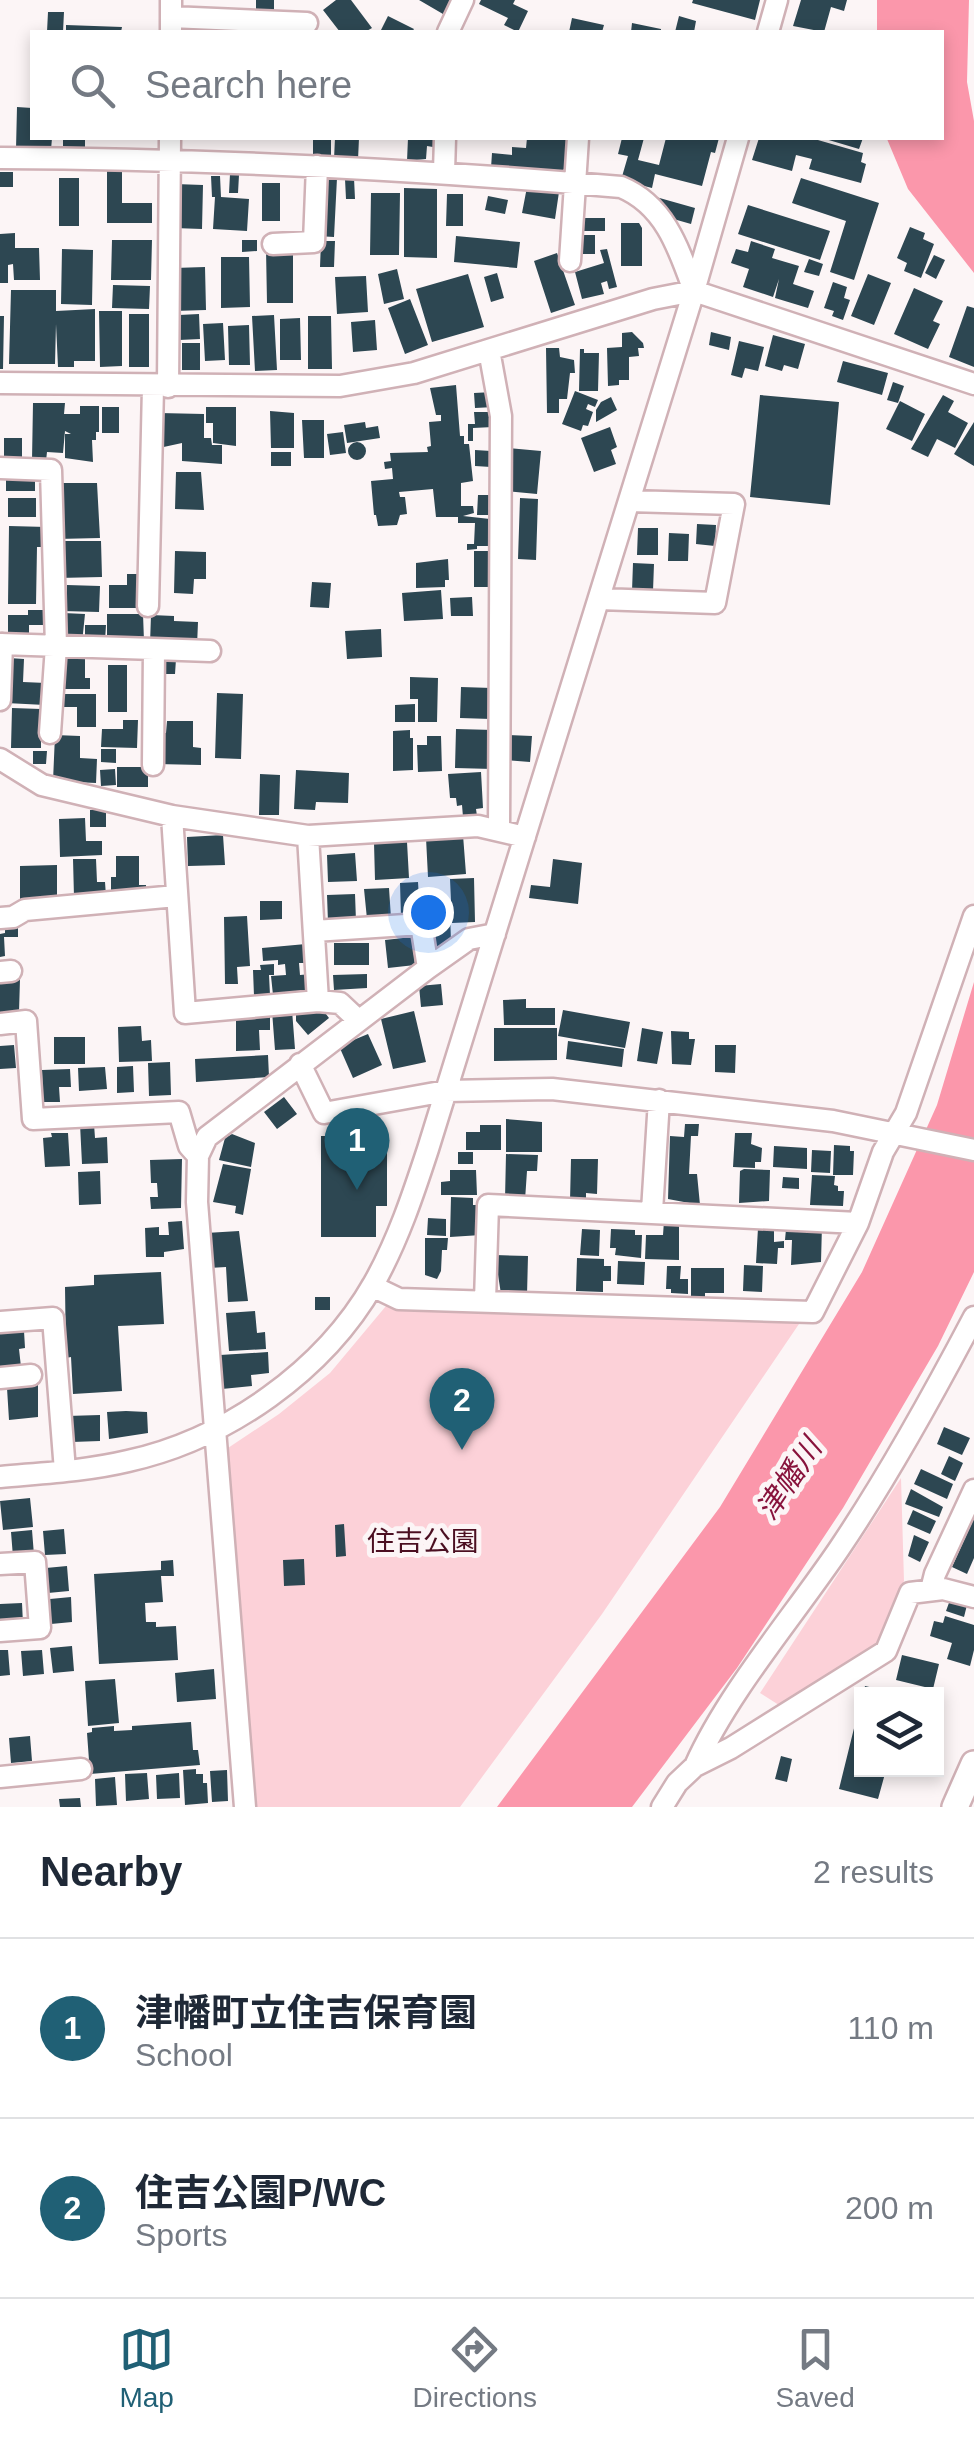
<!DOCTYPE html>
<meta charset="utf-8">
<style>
:root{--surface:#fff;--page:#f2f2f3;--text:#1f2937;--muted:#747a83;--line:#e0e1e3;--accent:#206075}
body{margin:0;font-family:Arial,"Noto Sans JP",sans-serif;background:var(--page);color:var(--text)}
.controls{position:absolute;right:30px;bottom:30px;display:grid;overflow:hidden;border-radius:0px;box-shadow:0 5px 15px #0003}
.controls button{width:90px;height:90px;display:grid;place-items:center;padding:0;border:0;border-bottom:2px solid var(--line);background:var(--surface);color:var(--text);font:50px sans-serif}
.you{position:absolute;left:428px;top:912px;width:35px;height:35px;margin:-25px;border:8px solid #fff;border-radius:50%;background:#1a73e8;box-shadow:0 0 0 15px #1a73e833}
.badge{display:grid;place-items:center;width:65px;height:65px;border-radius:50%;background:var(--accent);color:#fff;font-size:32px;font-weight:700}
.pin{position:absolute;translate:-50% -82px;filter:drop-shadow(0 2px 5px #0008)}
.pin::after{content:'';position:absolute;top:52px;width:35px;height:30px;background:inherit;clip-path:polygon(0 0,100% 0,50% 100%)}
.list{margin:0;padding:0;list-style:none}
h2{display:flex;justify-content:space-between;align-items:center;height:130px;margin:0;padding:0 40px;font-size:42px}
h2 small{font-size:32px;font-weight:400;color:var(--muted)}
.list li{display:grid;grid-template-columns:65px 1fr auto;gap:30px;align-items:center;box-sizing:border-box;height:180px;padding:0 40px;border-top:2px solid var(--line)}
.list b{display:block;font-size:38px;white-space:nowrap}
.list p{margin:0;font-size:32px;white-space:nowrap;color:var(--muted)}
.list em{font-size:32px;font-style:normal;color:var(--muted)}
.icon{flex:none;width:55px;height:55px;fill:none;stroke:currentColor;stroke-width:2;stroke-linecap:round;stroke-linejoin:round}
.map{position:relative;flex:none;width:974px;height:1807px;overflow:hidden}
.search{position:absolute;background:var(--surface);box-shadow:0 5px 15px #0003;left:30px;right:30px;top:30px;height:110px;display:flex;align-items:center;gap:25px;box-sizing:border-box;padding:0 35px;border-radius:0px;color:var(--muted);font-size:38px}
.sheet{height:490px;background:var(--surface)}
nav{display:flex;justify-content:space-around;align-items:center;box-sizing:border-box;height:140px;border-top:2px solid var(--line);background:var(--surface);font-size:28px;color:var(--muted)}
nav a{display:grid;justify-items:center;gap:5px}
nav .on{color:var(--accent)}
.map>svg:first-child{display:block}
.green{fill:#fcd1d8}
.water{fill:#fb97ab}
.building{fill:#2d4752}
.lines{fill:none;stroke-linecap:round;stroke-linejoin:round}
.minor-casing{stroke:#d0b1b6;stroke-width:25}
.major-casing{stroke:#d0b1b6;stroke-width:30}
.minor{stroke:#fff;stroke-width:20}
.major{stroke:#fff;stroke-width:25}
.labels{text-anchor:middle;stroke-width:10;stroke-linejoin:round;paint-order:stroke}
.park-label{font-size:28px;fill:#4b0f21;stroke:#fcf5f6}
.water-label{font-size:30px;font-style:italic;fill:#88133c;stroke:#fcf5f6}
</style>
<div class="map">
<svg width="974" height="1807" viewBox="0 0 974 1807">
<rect width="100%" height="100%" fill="#fcf5f6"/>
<path class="green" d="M386,1306L801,1321L602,1614L460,1807H253L228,1448L279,1414L330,1373Z
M901,1478L904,1581L881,1641L782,1707L760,1693Z"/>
<path class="water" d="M877,0H969L967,82L974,121V273L908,189L887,139L942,138V32H877Z
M974,982V1272L938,1346L843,1508L737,1668L632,1807H497L720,1507L862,1272L937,1105Z"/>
<path class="building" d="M256,0H274V11L256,10Z
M336,0H351L372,28L365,32H340L323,10Z
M419,0H451L443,14Z
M481,0H515L513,4L528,11L518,32L504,25L508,18L479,4Z
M693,0H760L755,20L692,3Z
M801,0H847L844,11L831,7L824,32L793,26Z
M48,12H64L63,32H47Z
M388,16L414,29L412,32H380Z
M679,16L696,21L694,32H675Z
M572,18L604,25L602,32H569Z
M632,23L661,29V32H631Z
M66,25L122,27L121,32H66Z
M17,107L32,108V138H52L51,150L16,149Z
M63,138H85V150H63Z
M313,138H331V156H313Z
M335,138H359L358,160L334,159Z
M408,138H433V147L427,146L426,159L407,161Z
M527,138H571L568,174L491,168L492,153L512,155V147L526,148Z
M622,138H644L638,160L659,165L666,138H719L715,153L711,152L702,186L655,174L652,188L621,180L628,156L618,154Z
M759,138H811L863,153L861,162L866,164L861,183L809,169L812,159L796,155L792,171L752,160Z
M822,138H863L859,149Z
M107,171H122V203H152V223H107Z
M0,172H13V187H0Z
M230,174L239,175L238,193H229Z
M211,176H220L221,197L249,199L247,231L213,229L215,197H212Z
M320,177L337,178L334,237L317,236Z
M59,178H79V226H59Z
M354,178L355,199H346L345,179Z
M801,178L879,203L854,280L830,272L846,221L792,203Z
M262,183H280V221H262Z
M175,184L203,185L202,229L174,228Z
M527,187L559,192L555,219L522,213Z
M404,188L437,189V258L404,257Z
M371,193H400L399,255H370Z
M447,194H463V226H446Z
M488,196L508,200L505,214L485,210Z
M656,197L695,208L691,224L670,218Z
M748,205L830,231L820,260L738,234Z
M575,218H605V231H575Z
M621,223H639L642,228V266H621Z
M910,227L925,233L923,239L934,244L921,278L904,271L907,263L897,258Z
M15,233V248H39L40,280H14L13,264L8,265V283H0V234Z
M575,235H595V254H575Z
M456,236L520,242L517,268L454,262Z
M112,240H152L151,280H111Z
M242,240H257V251L242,252Z
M321,241H335L334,267H320Z
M751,241L775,249L772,258L799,266L793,284L814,291L808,308L775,298L779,279L773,297L743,287L749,269L731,263L736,249L748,252Z
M62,249L93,250L92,305L61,304Z
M266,249H293V303H267Z
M607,249L617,287L609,289L607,281L601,283L604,294L582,299L575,272L604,263L600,250Z
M557,253L575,305L551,313L534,261Z
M934,255L945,260L936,279L925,273Z
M221,257H249L250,307L221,308Z
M809,259L823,264L819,276L804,272Z
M205,267L206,310L174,311V268Z
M397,269L404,299L384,304L378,274Z
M497,273L504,298L491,302L484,277Z
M468,274L484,327L432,342L416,289Z
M868,274L891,283L874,325L851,316Z
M366,276L368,312L337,314L335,277Z
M833,282L847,287L844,298L850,300L843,320L832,316L834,311L824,308Z
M113,285L150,286L149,309L112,308Z
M914,288L943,301L933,321L940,324L928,349L894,334Z
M11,290H56V311L95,309V361H74V367H58L56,324L55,364H9Z
M410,299L428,345L405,354L388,308Z
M967,306L974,308V367L949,357Z
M99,311H122V366L100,367Z
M129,314H149V367H129Z
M199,314L200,339L179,340V315Z
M274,315L277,370L255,371L252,316Z
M0,316H4L3,369H0Z
M308,316H331L332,369H308Z
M300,318L301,360H280V319Z
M375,320L377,350L353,352L351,322Z
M223,323L225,360L205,361L203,324Z
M249,325L250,365H229L228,326Z
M632,332L643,343L644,348H638L639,356L629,357V380H619V385L608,386L607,348L622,347V333Z
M711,332L731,337L729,350L709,345Z
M773,335L805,344L798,369L784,365L782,371L765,366Z
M739,341L764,347L758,371L745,368L742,378L731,375Z
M182,343H200V370H182Z
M546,348H559L560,357L574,360L575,373H570L567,399H559V413H547Z
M580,349H584V353H599L598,391H579Z
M843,361L888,373L882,395L837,382Z
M893,382L904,386L898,403L887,400Z
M456,385L460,436H464V444H469L473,481L461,483V506H473L474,513L463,516L490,519L489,546H477V549L467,550V544H474L475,523H458V517H436L433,489L399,492L400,497H405L407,514L400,515L397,525L378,526L376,515H374L371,481L393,479L392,468L385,469L384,462L391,461L390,453L428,452L427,447L431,446L429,422L441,421V415H436L430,388Z
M575,391L598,400L595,407L588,404L586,409L593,412L588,426L583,425L581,431L562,424Z
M493,392L494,407L475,408L474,393Z
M760,395L839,402L830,505L750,497Z
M943,395L954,401L948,412L968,423L955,448L937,439L928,457L911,449Z
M611,397L617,410L596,422V410L601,402Z
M900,401L925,414L912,441L886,429Z
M33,403H65L64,414H80V406H99V432H96V440H92L93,462L65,458V434H71L65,431L63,453L47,452L46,461L32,460Z
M102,407H119V433H102Z
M206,407H236V446L213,443V423H206Z
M270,411L294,413V448H271Z
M474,412H493V427L473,428V441H468V424H475Z
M159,413L204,414V438H211L212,445H222V464L182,461V443L159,448Z
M302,420H324V458H304Z
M365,422L366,428L378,426L380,438L347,443L344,425Z
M974,422V466L954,454Z
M610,427L617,447L611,450L616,464L594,472L581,438Z
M343,432L346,453L330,455L327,434Z
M4,438H22V463H4Z
M348 451a9 9 0 1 1 18 0a9 9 0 1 1-18 0Z
M508,448L541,451L537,494L504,491Z
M475,450L491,451V467L475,466Z
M271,452H291V466H271Z
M6,472H35V491H6Z
M176,472H201L204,510L175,509Z
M58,483H97L100,538L57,539Z
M478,495H491L490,515H477Z
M8,498H36V517H8Z
M520,498L538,499L536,560L518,559Z
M697,524L716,525L715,546L696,544Z
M9,526L47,527V547H37L36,604H8Z
M638,528H658V555H637Z
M669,533L689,534L688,561H668Z
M58,541H101L102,577L58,578Z
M175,551L206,552V579H194L193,594L174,593Z
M474,551H491V587H474Z
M448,559L449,580H445V587L416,588V563Z
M633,563L654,564L653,591H632Z
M127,574H141L140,608H109V585H127Z
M312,582L331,583L329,608L310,607Z
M67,585L100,586L99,612L62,611V600L67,601Z
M441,590L443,619L404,621L402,593Z
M472,597L473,616H451L450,598Z
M28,610H46L47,625H29V634H8V615H28Z
M63,613L85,614L82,643L61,641Z
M107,614H143L144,641L107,642Z
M151,615L174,616V621L198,622L197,646L150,644Z
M85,625H106L105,641H85Z
M381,629L382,657L347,659L345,631Z
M60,653H85V678H90V689H60Z
M9,658L24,659L23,682L46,683L45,705L6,703Z
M162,659H176L175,674H161Z
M108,665H127V712H108Z
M410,677L438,678L437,722H418V699H410Z
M461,687L492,688L491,719L460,718Z
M217,693L243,694L241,759L215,758Z
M64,694H96V727H77V707H64Z
M415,704V722H395V705Z
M12,708L41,709V748H11Z
M123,720H138L137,748L101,747L102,729H123Z
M167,721H193V747L201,748V765L157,764L161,733H166Z
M456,729L494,730L493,769L455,768Z
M410,730V738H413V770L393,771V731Z
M55,735L80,736V758L97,759L96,783L53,781Z
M505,735L532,736L530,762L504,760Z
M427,736H441L442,771L418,772L417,745H427Z
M101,749H116V763L101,762Z
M33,751H47L46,764H33Z
M117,767H148V787H117Z
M115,769L116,785L101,786L100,770Z
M296,770L349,773L348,803L316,802L315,810L294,809Z
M481,772L483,808L476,809L477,816L463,817L462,805L457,806L456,798H450L448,774Z
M260,774L280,775L279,815H259Z
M90,810H106V827H90Z
M85,818L86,841H102V855L60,857L59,819Z
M223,835L225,865L188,866L187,837Z
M463,835L466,874L428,877L426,838Z
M407,842L409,878L375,880L374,843Z
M355,853L357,881L328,882L327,855Z
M116,856H139V885H146V895H135V889H130V894H111V877H116Z
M73,859H96L97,882H105L106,896L74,897Z
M553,859L582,863L578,904L529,898L531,885L550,887Z
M57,865V901H20V866Z
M474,878L475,922L452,923L450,879Z
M418,882L420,916L401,917L400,883Z
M389,888L391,918L367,919L364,889Z
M355,894L356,921L328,922L327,895Z
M260,901H282V919L260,920Z
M450,913L451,941L434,951V914Z
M247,916L250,966L237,967L238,984H225L224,917Z
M18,922V937H4L5,956L0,957V934L5,933V923Z
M412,937L415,965L388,968L385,940Z
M334,943H369V965H334Z
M306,944L307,963H299L300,975L311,974L312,992L273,995L271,976L286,975L285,964L278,965V960L263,961L262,948Z
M274,964V975H269L270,995L254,996L253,970H261L260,965Z
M367,974V988L334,990L333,975Z
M0,979H20L19,1012L0,1013Z
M441,984L443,1005L421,1007L419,986Z
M526,999V1008H555V1025H504L503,1000Z
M320,1006L329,1018L308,1035L296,1021V1007Z
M292,1010L295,1049L275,1050L272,1011Z
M563,1010L630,1022L625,1048L558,1036Z
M414,1011L426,1062L393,1069L381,1019Z
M270,1012V1030H259L260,1050L236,1051V1020L257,1019V1013Z
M141,1026L142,1041L151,1040L152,1061L119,1062L118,1027Z
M494,1028H557V1060L494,1061Z
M642,1028L663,1032L657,1064L637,1061Z
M671,1031L689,1032V1039H695L691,1065L672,1064Z
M368,1034L382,1065L353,1078L339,1046Z
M54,1037H85V1064H54Z
M568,1041L624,1049L622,1067L566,1059Z
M14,1045L16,1068L0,1069V1046Z
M715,1045H736L735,1073L715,1072Z
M268,1055L269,1077L196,1082L195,1059Z
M170,1062L171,1095L149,1096L148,1063Z
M133,1066L134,1092L117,1093V1067Z
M105,1067L107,1089L79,1091L78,1068Z
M70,1069L71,1087H59L60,1102H43L42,1070Z
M284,1097L297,1114L277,1129L264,1112Z
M506,1119L542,1122V1152H506Z
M80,1124H94L95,1138L107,1137L108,1163L82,1164Z
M685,1124H699L698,1136H691L689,1174H697L700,1205L668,1199L670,1136L684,1137Z
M480,1125H501V1150H466V1132H480Z
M51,1133H68L70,1166L45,1167L43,1138L52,1137Z
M735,1133H752L751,1144L762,1148L761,1162H755V1168L733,1167Z
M232,1134L255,1143L251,1167L219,1160L225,1138Z
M321,1136H387V1206H376V1237H321Z
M834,1145L850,1146V1151H854L853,1175H833Z
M774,1146L807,1148V1169L773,1167Z
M812,1150L831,1151L830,1173L811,1172Z
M458,1152H473V1164H458Z
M506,1154L538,1155L537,1171H527L525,1200L505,1199Z
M182,1159L181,1208L151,1209L150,1197H158L157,1183H151L150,1160Z
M571,1159H598L597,1194L586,1193V1201H570Z
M223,1164L251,1169L243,1215L235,1213L236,1206L213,1202Z
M744,1169L770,1170L769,1201L739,1203L740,1171Z
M450,1170H476L477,1195H441V1182L450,1181Z
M100,1171L101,1204L79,1205L78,1172Z
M812,1175L835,1176L834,1185L838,1186V1191H844L843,1206L810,1205Z
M783,1177L799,1178V1189L782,1188Z
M451,1197L473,1198V1205H481V1235L450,1237Z
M428,1218L446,1219V1236L427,1235Z
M182,1221L184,1249L164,1252V1257H146L145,1228L159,1227V1235H169L168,1222Z
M664,1221H679V1260L645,1259L646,1235H663Z
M822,1225L821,1262L791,1265L792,1240H785L786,1229Z
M758,1228H774V1242L784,1241V1248H778L777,1264L756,1263Z
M582,1229L600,1230L599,1256L580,1255Z
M611,1229L635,1230V1235H642L641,1258L615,1255L616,1248H610Z
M239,1231L248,1301L228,1302L226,1267L209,1268L206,1233Z
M425,1238H448L447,1250H442L441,1271L437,1279L425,1275Z
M495,1255L528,1256L527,1295L501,1294Z
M577,1258L604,1259V1266H611V1281H603V1292L576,1291Z
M618,1261L645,1262L644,1285L617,1284Z
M744,1265L763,1266L762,1292L743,1291Z
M667,1266H681L680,1279H688V1294L671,1293V1289H666Z
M691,1268H724V1293H705V1298H691Z
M161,1272L164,1324L118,1326L122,1391L73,1394L71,1357L66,1358L65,1287L94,1285V1275Z
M315,1297H330V1310H315Z
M255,1311L257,1333L265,1332L266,1349L229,1351L226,1313Z
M24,1331L25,1348L19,1349L21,1367L0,1369V1333Z
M268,1352L269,1373L251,1375L252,1386L222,1389L220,1355Z
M12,1379L38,1380V1417L9,1420L7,1388H13Z
M126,1411L147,1412L148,1433L109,1439L107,1412Z
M100,1415V1441L72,1442L67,1416Z
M944,1427L970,1438L962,1455L937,1444Z
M949,1456L963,1463L955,1481L941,1474Z
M921,1469L953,1484L947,1499L914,1484Z
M911,1489L943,1507L939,1517L905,1504Z
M30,1498L33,1527L3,1530L0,1501Z
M913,1510L936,1521L930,1534L907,1524Z
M974,1518V1558L967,1574L952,1567Z
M344,1524L346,1556L336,1557L335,1525Z
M64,1529L66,1554L45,1555L43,1531Z
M32,1530L34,1555L13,1557L11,1532Z
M914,1535L929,1542L920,1562L908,1556Z
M304,1559L305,1585L284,1586L283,1560Z
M173,1560L174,1576H161L163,1602L145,1603L146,1622H156V1627L176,1626L178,1660L99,1664L94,1574L161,1570V1561Z
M67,1566L69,1591L48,1593L46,1568Z
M71,1597L72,1622L51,1624L50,1599Z
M950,1600L967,1605L964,1617L946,1611Z
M22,1603L23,1624L0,1626V1604Z
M945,1616L974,1625V1650L970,1666L947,1659L952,1643L930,1636L934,1621L943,1623Z
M72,1646L74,1671L53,1673L50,1648Z
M0,1650H8L10,1675L0,1676Z
M42,1650L44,1674L23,1676L21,1651Z
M902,1655L939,1664L933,1689L896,1680Z
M214,1669L216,1699L177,1702L175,1673Z
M115,1679L119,1723L88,1726L85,1681Z
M865,1686L895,1693L894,1694H863Z
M860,1704L862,1770H886L878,1799L839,1789Z
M191,1722L193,1750H198L200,1765L90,1774L87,1733L92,1732V1728L114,1726V1731L132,1730V1726Z
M30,1736L32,1761L11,1763L9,1738Z
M781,1756L792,1759L787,1782L775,1779Z
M196,1769V1774H203V1783H207L208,1803L185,1805L183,1770Z
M227,1770L228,1801L212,1802L210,1771Z
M147,1773L149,1799L126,1801L125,1774Z
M179,1773L180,1798L157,1799L156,1775Z
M115,1777L117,1805L96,1806L95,1779Z
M80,1798L81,1807H60L59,1799Z"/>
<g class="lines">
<defs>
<path id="minor" d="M171,17L307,23
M171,32V0
M448,32L463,0
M768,32L777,0
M0,158C207,159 414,169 621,187C665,205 679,249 694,291
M444,172L445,138
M273,244L314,242L317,166
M570,261L578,138
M489,350L501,416L499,830
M0,383L340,386L414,373L653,299L694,291L974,384
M168,387L170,138
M0,468L51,470L56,646L50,733
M599,599L715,603L734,504L629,501
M148,606L153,387
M0,644L154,649L153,765
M154,649L210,651
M0,700L2,644
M0,759L42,785L172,816L308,836L478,826L525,837
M172,816L185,1013L318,1001L340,1003L357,1019
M308,836L318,1001
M0,918L13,917L25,910L176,896
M314,931L421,924L428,968
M0,972L11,971
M0,1024L26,1021L33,1119L179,1112L189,1146L198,1156
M300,1064L324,1113L446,1091L552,1089L833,1121L974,1150
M652,1211L659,1100
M372,1286L399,1299L813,1312L858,1223L883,1152L906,1113L974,916
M485,1301L488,1205L858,1223
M0,1322L53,1318L65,1471
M0,1378L31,1375
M0,1477C43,1473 86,1471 128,1461C227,1439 324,1371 374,1283C398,1240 413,1195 428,1149L694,291L738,138
M0,1564L35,1562L40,1628L0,1631
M931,1590L935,1574L974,1490
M695,1766C728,1692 793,1617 839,1549C889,1475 933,1395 974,1317
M0,1777L81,1769
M245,1807L197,1202L198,1156L207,1137L428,968L469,939L495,934
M662,1807L677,1783L695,1766L731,1748L886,1651L910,1593L943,1589L974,1597"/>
<path id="major" d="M955,1807L974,1764"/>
</defs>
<use href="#minor" class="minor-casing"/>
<use href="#major" class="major-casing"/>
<use href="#minor" class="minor"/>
<use href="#major" class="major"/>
</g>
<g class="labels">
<g class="park-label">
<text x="423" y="1551">住吉公園</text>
</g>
<g class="water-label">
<text transform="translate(789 1479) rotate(-56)" y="10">津幡川</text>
</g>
</g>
</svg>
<div class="controls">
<button><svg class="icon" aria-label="layers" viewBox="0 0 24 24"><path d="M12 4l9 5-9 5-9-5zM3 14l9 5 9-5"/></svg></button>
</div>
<div class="you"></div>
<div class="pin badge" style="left:357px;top:1190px">1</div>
<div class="pin badge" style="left:462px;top:1450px">2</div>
<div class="search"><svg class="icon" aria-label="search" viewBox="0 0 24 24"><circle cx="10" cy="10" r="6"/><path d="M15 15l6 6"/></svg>Search here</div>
</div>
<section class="sheet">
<h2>Nearby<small>2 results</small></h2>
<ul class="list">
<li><span class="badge">1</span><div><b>津幡町立住吉保育園</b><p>School</p></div><em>110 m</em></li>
<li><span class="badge">2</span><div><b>住吉公園P/WC</b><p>Sports</p></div><em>200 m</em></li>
</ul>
</section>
<nav>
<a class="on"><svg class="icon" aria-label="map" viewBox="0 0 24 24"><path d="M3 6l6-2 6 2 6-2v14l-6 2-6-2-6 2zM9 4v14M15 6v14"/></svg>Map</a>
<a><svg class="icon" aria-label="directions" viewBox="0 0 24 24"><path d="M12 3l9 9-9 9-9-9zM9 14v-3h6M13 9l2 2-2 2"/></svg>Directions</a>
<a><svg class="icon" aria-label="saved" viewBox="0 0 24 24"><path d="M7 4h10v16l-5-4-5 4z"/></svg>Saved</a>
</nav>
